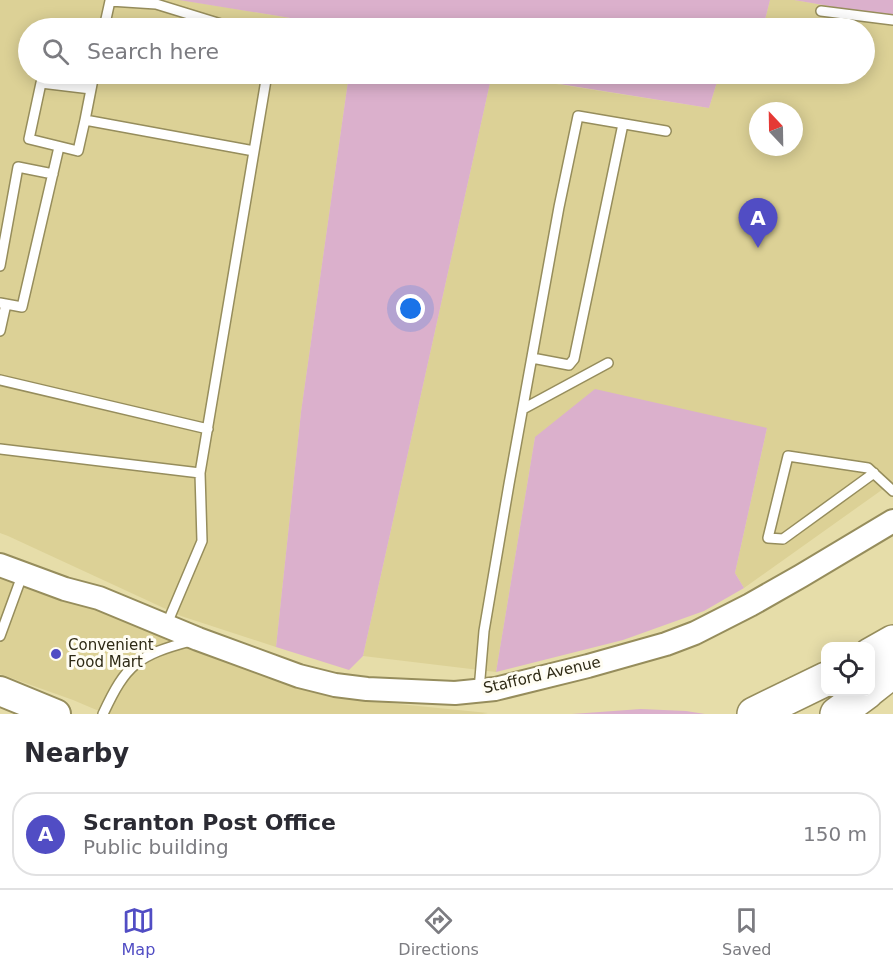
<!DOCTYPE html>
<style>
:root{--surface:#fff;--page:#f7f7f7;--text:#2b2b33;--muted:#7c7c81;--line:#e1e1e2;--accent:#514dc4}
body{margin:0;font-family:"DejaVu Sans",sans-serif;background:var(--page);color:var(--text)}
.controls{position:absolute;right:18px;bottom:18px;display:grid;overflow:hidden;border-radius:12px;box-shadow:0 3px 15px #0003}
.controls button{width:54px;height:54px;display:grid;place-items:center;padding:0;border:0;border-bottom:2px solid var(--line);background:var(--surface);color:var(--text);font:30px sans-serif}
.compass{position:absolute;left:749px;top:102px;width:54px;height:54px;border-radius:50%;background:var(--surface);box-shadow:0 3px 15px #0003;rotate:338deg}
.you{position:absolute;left:411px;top:309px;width:21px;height:21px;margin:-15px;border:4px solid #fff;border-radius:50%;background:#1a73e8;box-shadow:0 0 0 9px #1a73e833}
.badge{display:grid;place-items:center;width:39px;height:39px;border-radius:50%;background:var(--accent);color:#fff;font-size:20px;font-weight:700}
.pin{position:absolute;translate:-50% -50px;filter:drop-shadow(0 2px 3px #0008)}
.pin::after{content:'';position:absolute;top:32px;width:21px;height:18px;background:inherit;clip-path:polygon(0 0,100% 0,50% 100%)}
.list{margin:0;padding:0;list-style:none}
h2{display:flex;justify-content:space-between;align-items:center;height:78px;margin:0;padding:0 24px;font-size:26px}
h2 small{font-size:20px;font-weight:400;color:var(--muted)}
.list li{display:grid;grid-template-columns:39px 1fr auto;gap:18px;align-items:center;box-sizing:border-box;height:84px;margin:0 12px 12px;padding:0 12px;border:2px solid var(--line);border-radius:24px}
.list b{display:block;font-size:22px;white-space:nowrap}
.list p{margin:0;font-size:20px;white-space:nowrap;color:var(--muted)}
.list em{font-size:20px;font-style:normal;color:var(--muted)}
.icon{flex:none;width:33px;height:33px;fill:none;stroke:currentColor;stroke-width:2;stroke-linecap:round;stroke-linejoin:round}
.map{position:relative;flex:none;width:893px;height:714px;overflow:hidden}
.search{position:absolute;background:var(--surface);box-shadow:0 3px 15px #0003;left:18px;right:18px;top:18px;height:66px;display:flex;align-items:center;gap:15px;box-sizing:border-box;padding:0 21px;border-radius:33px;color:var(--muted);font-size:22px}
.sheet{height:174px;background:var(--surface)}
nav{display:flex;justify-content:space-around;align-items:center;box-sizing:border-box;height:84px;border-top:2px solid var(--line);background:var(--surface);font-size:16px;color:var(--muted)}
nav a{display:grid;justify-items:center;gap:3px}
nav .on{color:var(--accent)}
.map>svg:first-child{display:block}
.built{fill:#dcd196;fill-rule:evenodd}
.green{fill:#dbb0cc}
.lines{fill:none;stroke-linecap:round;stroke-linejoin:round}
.service-casing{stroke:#968d5c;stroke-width:12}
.tertiary-casing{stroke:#968d5c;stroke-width:26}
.primary-casing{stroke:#968d5c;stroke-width:32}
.motorway-casing{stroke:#968d5c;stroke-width:36}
.service{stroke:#fff;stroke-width:9}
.tertiary{stroke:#fff;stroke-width:22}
.primary{stroke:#fff;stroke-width:28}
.motorway{stroke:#fff;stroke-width:33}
.poi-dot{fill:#514dc4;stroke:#fffdf3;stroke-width:2}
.labels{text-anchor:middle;stroke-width:6;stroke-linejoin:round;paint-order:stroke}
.poi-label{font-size:15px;fill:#2e2a15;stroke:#fffdf3;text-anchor:start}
.street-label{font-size:15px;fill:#2e2a15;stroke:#fffdf3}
</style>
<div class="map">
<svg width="893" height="714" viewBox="0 0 893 714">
<rect width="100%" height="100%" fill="#e6dda9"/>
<path class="built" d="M0,0H181L309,21L330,28H28V74H349L301,412L276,647L181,616L8,536L0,533Z
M770,0H794L893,17V482L744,588L735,573L767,428L535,437L496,672L363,656L492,74L709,108L717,82L750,80L752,74H864V28H763ZM758,111H794V147H758Z
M0,574L368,701L488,713L482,714H106L73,700L0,674Z"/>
<path class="green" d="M179,0H770L763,28H330L309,21Z
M794,0H893V17Z
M349,74H492L363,656L349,670L276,647L301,412Z
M497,74H752L750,80L717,82L709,108Z
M595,389L767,428L735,573L744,588L704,611L623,640L496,672L535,437Z
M641,709L686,711L705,714H572Z"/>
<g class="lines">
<defs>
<path id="service" d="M821,11L893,20
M104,28L110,1L156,4L234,28
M94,74L85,120L254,151
M85,120L78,151L29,139L41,83L91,89
M0,266L18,167L53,174
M0,303L22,307L59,147
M0,331L6,304
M532,358L569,365L574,359L623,124
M0,380L208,429
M523,409L608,363
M0,449L200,473
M874,473L783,539L768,538L788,456L868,468L893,491
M166,626L202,541L200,473L267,74
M0,636L23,573
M479,690L484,631L509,484L559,207L578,116L666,131
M103,714C126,664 138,655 191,641"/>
<path id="tertiary" d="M0,565L65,589L99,598L198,639L299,676L335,685L367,689L455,693L495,689L588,666L666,644L695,633L750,605L801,576L893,521"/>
<path id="primary" d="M0,691L56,714"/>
<path id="motorway" d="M870,655L893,642
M870,689L893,671
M754,714L826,679
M837,714L867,692"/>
</defs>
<use href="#service" class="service-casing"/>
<use href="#tertiary" class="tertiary-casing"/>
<use href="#primary" class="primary-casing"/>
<use href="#motorway" class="motorway-casing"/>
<use href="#service" class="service"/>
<use href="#tertiary" class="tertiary"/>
<use href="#primary" class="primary"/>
<use href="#motorway" class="motorway"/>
</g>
<circle class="poi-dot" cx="56" cy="654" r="6"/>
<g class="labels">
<g class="poi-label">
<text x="68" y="650">Convenient<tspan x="68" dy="17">Food Mart</tspan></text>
</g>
<g class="street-label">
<text transform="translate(542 675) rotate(-13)" y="5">Stafford Avenue</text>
</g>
</g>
</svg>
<div class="controls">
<button><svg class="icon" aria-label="locate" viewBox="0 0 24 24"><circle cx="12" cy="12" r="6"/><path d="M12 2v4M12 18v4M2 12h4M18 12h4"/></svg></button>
</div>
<svg class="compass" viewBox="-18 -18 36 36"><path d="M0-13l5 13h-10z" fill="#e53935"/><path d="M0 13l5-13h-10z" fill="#7c7c81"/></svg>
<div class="you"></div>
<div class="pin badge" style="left:758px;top:248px">A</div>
<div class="search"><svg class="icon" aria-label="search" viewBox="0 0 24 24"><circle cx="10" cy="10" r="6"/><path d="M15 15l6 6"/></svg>Search here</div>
</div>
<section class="sheet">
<h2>Nearby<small></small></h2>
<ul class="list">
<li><span class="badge">A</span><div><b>Scranton Post Office</b><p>Public building</p></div><em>150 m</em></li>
</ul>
</section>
<nav>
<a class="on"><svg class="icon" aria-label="map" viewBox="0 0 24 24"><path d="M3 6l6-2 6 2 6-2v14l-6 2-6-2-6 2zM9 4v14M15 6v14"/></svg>Map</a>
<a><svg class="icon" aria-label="directions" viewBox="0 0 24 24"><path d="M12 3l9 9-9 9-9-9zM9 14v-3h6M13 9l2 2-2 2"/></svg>Directions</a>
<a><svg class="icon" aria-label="saved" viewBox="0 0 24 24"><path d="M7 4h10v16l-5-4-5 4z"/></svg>Saved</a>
</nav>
